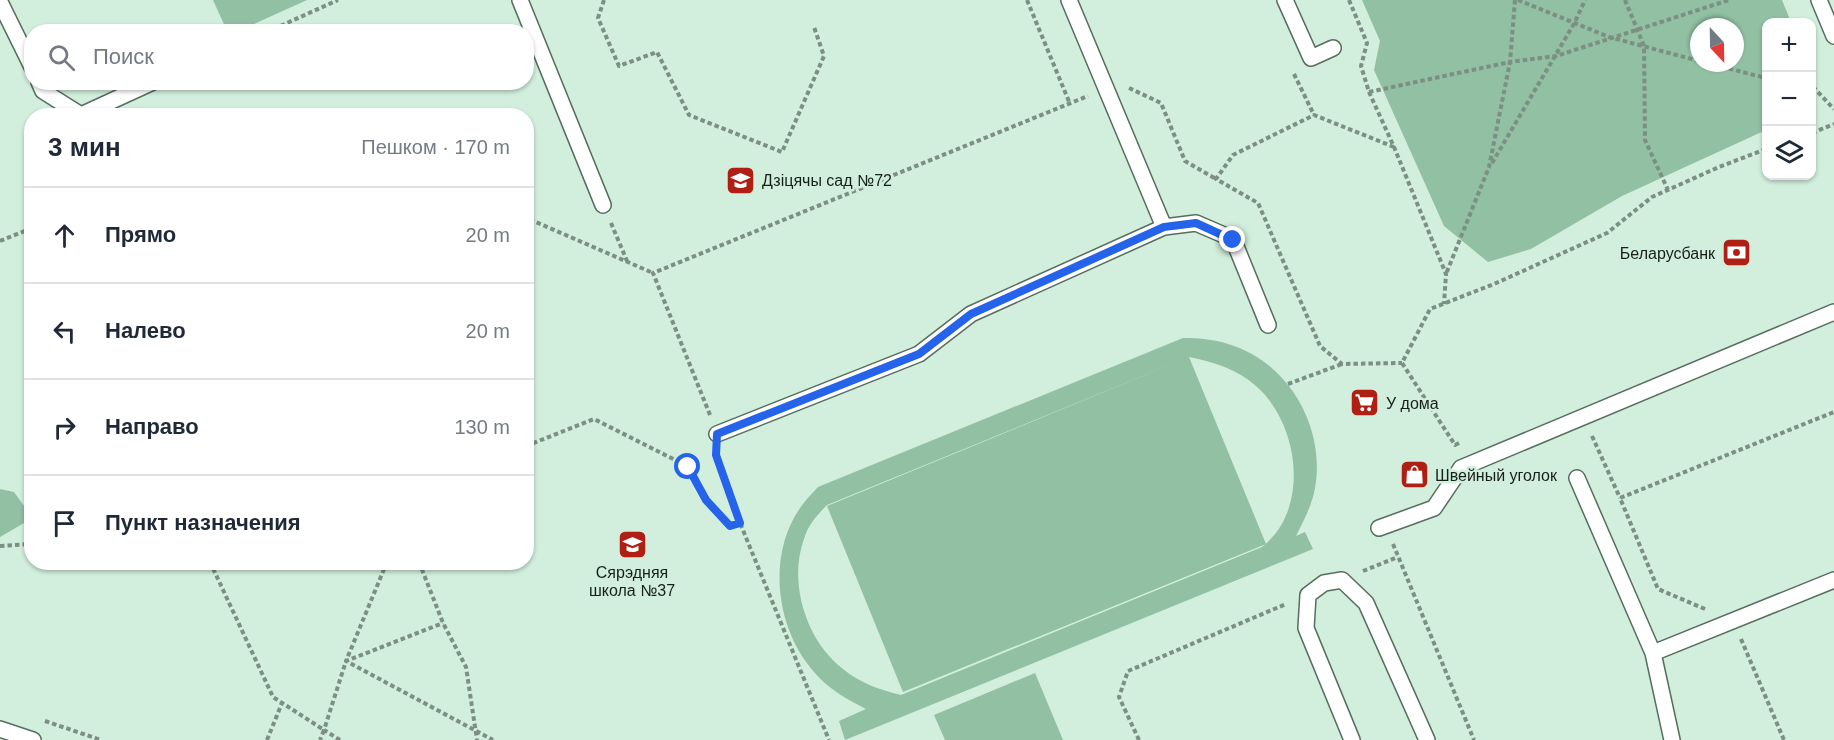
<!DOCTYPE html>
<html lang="ru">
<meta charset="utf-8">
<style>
:root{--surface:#fff;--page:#f2f2f3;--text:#1f2937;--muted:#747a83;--line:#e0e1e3}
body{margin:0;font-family:Helvetica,sans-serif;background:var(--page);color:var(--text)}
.controls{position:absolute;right:18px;top:18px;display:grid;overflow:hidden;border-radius:12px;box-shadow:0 2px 4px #0004}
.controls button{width:54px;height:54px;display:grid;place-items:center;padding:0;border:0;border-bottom:2px solid var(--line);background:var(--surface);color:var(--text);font:30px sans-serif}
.compass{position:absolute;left:1690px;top:18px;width:54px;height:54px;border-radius:50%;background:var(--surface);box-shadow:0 2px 4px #0004;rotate:158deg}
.stop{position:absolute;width:18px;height:18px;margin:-14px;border:4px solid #2563eb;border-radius:50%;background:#fff}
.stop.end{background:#2563eb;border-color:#fff;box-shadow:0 2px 6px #0008}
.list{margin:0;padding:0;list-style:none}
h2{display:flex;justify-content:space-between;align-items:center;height:78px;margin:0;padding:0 24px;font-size:26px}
h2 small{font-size:20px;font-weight:400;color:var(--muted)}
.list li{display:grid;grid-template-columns:39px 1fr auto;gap:18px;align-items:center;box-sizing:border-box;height:96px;padding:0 24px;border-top:2px solid var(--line)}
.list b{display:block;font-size:22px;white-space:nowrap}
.list em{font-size:20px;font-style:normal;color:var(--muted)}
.icon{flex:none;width:33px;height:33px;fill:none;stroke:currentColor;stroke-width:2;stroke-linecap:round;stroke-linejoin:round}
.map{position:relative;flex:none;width:1834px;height:740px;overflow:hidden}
.search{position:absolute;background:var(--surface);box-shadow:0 2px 4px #0004;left:24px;top:24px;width:510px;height:66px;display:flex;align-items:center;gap:15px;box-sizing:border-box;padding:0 21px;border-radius:24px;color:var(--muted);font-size:22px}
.panel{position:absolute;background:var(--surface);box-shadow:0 2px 4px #0004;left:24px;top:108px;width:510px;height:462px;border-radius:24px}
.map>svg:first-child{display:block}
.green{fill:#91c0a3;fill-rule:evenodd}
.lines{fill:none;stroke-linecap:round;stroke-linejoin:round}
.service-casing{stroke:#556e5e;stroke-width:18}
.path{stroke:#7b8f82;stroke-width:4;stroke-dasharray:4.5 3;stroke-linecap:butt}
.service{stroke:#fff;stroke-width:15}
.route{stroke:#2563eb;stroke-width:8}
.labels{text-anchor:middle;stroke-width:5;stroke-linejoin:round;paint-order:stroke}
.poi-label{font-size:16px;fill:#16201a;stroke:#d2eedc;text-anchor:start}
</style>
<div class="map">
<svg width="1834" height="740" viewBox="0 0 1834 740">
<rect width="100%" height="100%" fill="#d2eedc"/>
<path class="green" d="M213,0H307L236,32L227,31Z
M1362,0H1782L1791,22H1766V130L1622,196L1531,249L1488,262L1444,226L1374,70L1380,41ZM1699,27H1735V63H1699Z
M1183,338C1198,338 1213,339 1228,344C1290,362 1328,431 1314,493C1310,509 1303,522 1296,536L1305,532L1313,549L845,740L839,721L866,709C847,699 828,689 814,672C775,628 766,552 803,504C807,498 813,493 818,487ZM1189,357C1214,362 1237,369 1256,386C1299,423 1311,509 1262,547L901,695C880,690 860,683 843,669C806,641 788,582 804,539C808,525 817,515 827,505Z
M1189,357L1266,544L903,692L827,506Z
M0,489L14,492L32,517L31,519L0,537Z
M1035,673L1063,740H945L934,715Z"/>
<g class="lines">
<defs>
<path id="service" d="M520,0L603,205
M1285,0L1311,58L1333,48
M1819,0L1834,36
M0,2L32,67
M39,82L43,91L81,115L153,82
M1164,227L1196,223L1233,239L1268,325
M717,434L919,354L971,314L1164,227L1069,0
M1577,478L1653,653
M1379,528L1434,508L1461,468L1834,312
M0,729L33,740
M1352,740L1306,628L1308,595L1324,583L1342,580L1366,603L1427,740
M1672,740L1653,653L1834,580"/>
</defs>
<use href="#service" class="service-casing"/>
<path class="path" d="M604,0L598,18L619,66L657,52L689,115L782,152L824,56L814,27
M1027,0L1070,104
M1349,0L1367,43L1361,66L1369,92L1394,147L1446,274L1444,304
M1515,0L1510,62L1556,56L1729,0
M1518,0L1609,37L1699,61
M1625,0L1644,46L1645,140L1668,190
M267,32L338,0
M1707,63L1766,78
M1294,74L1314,115
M1129,88L1161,103L1185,161L1216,179
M1812,88L1815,89L1834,109
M1369,92L1510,62L1489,167L1446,274
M1812,133L1834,124
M1394,147L1314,115L1233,155L1216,179L1258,203L1320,346L1342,364L1402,363
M1492,163L1575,22L1585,0
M611,223L627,261
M526,225L529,219L653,273
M0,241L32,228
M1288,384L1342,364
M710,415L653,273L1088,96
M1592,436L1620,498
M1459,443L1455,445L1402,363L1430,309L1494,284L1607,233L1652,197L1719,167L1766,149
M526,446L594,419L689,467L706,500L730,526L740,523
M716,453L740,523L829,740
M1393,544L1474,740
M0,546L32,544
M210,562L273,697L324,730L320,740
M387,562L346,661L493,740
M419,562L443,623L466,667L477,740
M1363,571L1398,557
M1705,609L1658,589L1620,498L1834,412
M1741,639L1784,740
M45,721L101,740
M267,740L282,703
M340,740L324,730L346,661L443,623
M1139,740L1119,697L1128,671L1286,604"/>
<use href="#service" class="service"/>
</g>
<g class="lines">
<path class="route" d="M688,467L706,500L730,526L740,523L716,455L717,434L919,354L971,314L1164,227L1196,223L1233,240"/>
</g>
<defs>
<symbol id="school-square" viewBox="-11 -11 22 22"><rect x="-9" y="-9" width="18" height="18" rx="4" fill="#af1f14" stroke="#d2eedc"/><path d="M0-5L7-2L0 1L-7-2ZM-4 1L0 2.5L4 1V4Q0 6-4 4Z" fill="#fff"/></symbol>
<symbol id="bank-square" viewBox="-11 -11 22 22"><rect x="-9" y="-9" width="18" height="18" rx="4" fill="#af1f14" stroke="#d2eedc"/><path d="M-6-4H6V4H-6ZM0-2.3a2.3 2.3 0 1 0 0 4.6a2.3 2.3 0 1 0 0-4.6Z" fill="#fff"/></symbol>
<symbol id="supermarket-square" viewBox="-11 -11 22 22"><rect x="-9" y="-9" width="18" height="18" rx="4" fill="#af1f14" stroke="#d2eedc"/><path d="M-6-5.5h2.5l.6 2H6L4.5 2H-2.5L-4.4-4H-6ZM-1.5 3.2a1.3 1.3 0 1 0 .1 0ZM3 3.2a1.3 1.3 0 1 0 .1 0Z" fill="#fff"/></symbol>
<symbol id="shop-square" viewBox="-11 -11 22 22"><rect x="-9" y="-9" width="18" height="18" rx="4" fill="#af1f14" stroke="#d2eedc"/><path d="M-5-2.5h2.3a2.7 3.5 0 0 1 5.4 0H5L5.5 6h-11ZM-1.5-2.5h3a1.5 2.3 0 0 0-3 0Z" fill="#fff"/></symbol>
</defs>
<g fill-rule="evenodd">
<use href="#school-square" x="724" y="164" width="33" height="33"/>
<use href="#bank-square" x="1720" y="236" width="33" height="33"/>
<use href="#supermarket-square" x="1348" y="386" width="33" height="33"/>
<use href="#shop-square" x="1398" y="458" width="33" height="33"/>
<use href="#school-square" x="616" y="528" width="33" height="33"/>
</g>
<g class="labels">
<g class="poi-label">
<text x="762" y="186">Дзіцячы сад №72</text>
<text x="1715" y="259" text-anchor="end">Беларусбанк</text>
<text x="1386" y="409">У дома</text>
<text x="1435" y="481">Швейный уголок</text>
<text x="632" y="578" text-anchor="middle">Сярэдняя<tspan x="632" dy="18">школа №37</tspan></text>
</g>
</g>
</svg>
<div class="controls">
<button>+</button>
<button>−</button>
<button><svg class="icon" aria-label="layers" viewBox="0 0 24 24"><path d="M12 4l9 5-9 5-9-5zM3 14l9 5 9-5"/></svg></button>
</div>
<svg class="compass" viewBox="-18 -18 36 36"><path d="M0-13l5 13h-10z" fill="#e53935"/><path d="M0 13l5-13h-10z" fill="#747a83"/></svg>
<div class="stop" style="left:688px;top:467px"></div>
<div class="stop end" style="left:1233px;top:240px"></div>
<div class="search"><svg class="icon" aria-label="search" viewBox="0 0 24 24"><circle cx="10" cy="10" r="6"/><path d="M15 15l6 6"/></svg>Поиск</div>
<section class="panel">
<h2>3 мин<small>Пешком · 170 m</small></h2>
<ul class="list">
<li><svg class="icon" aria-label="ahead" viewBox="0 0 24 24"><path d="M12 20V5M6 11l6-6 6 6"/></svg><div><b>Прямо</b></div><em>20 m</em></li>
<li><svg class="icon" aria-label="left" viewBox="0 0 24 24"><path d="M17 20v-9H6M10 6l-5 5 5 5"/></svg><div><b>Налево</b></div><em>20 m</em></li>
<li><svg class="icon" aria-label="right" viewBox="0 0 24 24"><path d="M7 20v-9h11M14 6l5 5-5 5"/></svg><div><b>Направо</b></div><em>130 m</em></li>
<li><svg class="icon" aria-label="arrive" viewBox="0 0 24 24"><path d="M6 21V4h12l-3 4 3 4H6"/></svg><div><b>Пункт назначения</b></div></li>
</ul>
</section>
</div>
